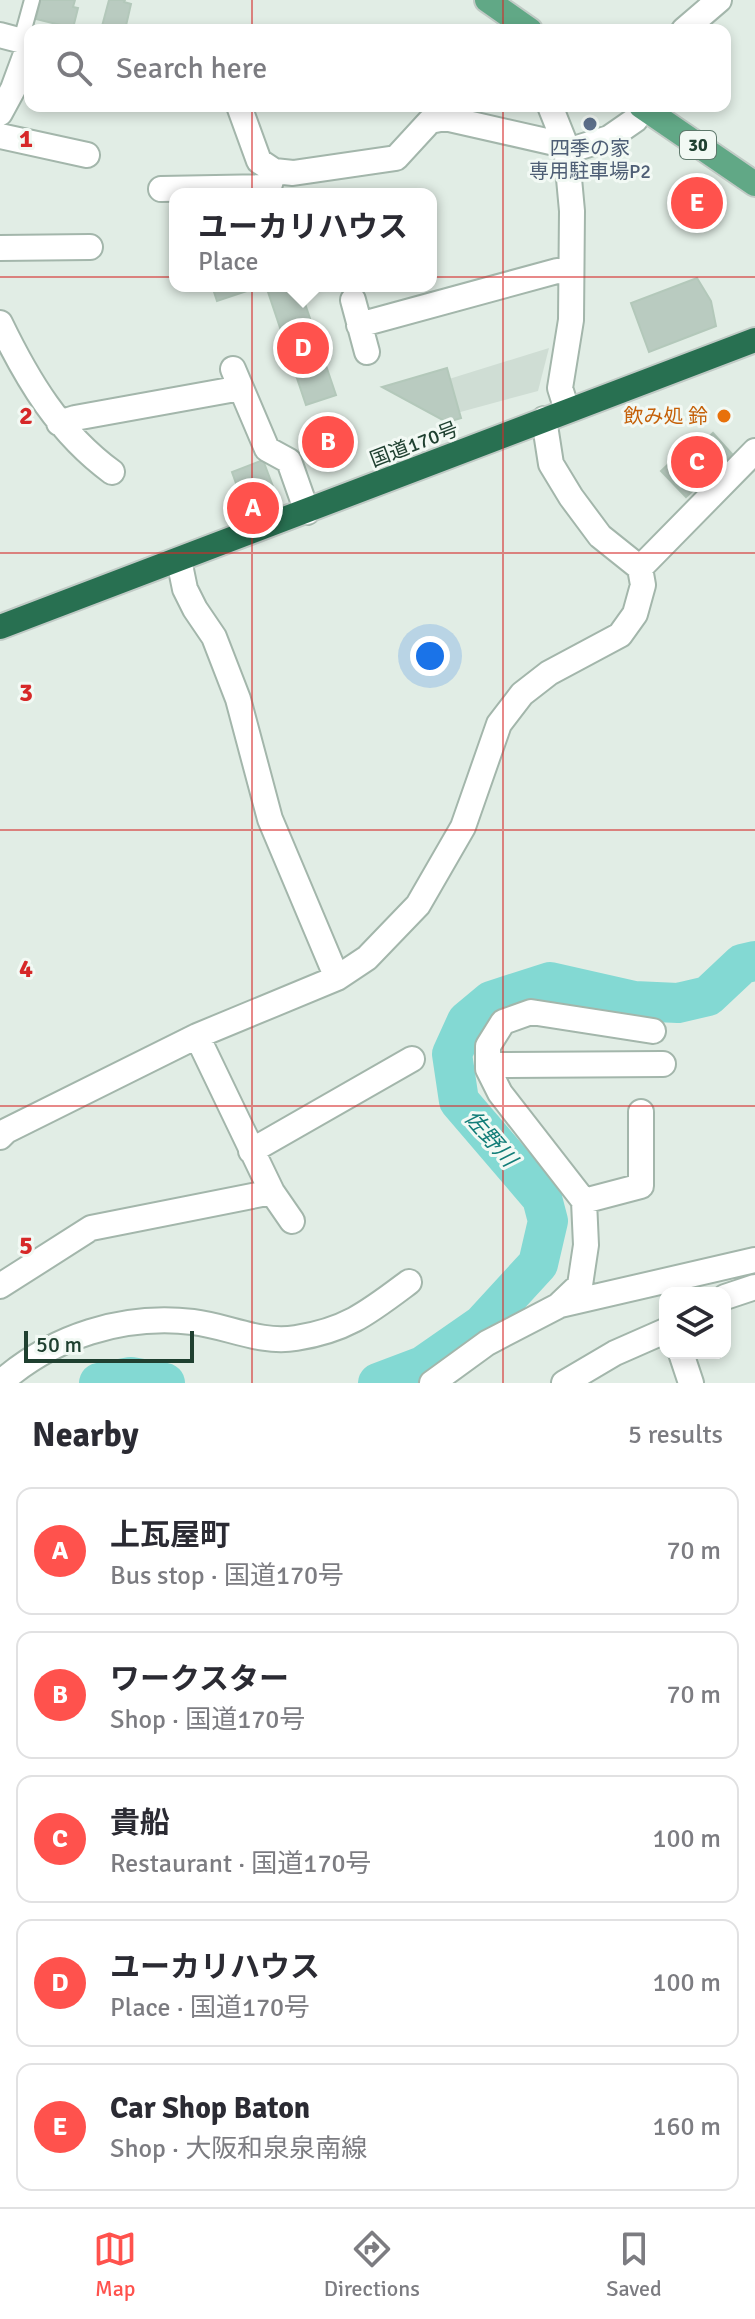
<!DOCTYPE html>
<meta charset="utf-8">
<style>
:root{--surface:#fff;--page:#f2f2f3;--text:#2b2b33;--muted:#7c7c81;--line:#e1e1e2;--accent:#ff524d}
body{margin:0;font-family:Signika,"Noto Sans JP",sans-serif;background:var(--page);color:var(--text)}
.controls{position:absolute;right:24px;bottom:24px;display:grid;overflow:hidden;border-radius:16px;box-shadow:0 4px 12px #0003}
.controls button{width:72px;height:72px;display:grid;place-items:center;padding:0;border:0;border-bottom:2px solid var(--line);background:var(--surface);color:var(--text);font:40px sans-serif}
.scale{position:absolute;left:24px;bottom:20px;width:170px;box-sizing:border-box;padding-left:8px;border:4px solid #1f4030;border-top:0;font-size:22px;line-height:28px;white-space:nowrap;color:#1f4030;-webkit-text-stroke:6px #f2f9f4;paint-order:stroke}
.you{position:absolute;left:430px;top:656px;width:28px;height:28px;margin:-20px;border:6px solid #fff;border-radius:50%;background:#1a73e8;box-shadow:0 0 0 12px #1a73e833}
.badge{display:grid;place-items:center;width:52px;height:52px;border-radius:50%;background:var(--accent);color:#fff;font-size:26px;font-weight:700}
.pin{position:absolute;translate:-50% -50%;border:4px solid #fff;box-shadow:0 2px 8px #0006}
.popup{position:absolute;left:169px;top:188px;width:268px;height:104px;box-sizing:border-box;display:grid;place-content:center;border-radius:16px;background:var(--surface);filter:drop-shadow(0 2px 6px #0005);font-size:26px;white-space:nowrap;color:var(--muted)}
.popup b{font-size:30px;color:var(--text)}
.popup::after{content:'';position:absolute;left:50%;top:100%;margin-left:-16px;border:16px solid transparent;border-top-color:var(--surface)}
.list{margin:0;padding:0;list-style:none}
h2{display:flex;justify-content:space-between;align-items:center;height:104px;margin:0;padding:0 32px;font-size:34px}
h2 small{font-size:26px;font-weight:400;color:var(--muted)}
.list li{display:grid;grid-template-columns:52px 1fr auto;gap:24px;align-items:center;box-sizing:border-box;height:128px;margin:0 16px 16px;padding:0 16px;border:2px solid var(--line);border-radius:16px}
.list b{display:block;font-size:30px;white-space:nowrap}
.list p{margin:0;font-size:26px;white-space:nowrap;color:var(--muted)}
.list em{font-size:26px;font-style:normal;color:var(--muted)}
.icon{flex:none;width:44px;height:44px;fill:none;stroke:currentColor;stroke-width:2;stroke-linecap:round;stroke-linejoin:round}
.map{position:relative;flex:none;width:755px;height:1383px;overflow:hidden}
.search{position:absolute;background:var(--surface);box-shadow:0 4px 12px #0003;left:24px;right:24px;top:24px;height:88px;display:flex;align-items:center;gap:20px;box-sizing:border-box;padding:0 28px;border-radius:16px;color:var(--muted);font-size:30px}
.sheet{height:824px;background:var(--surface)}
nav{display:flex;justify-content:space-around;align-items:center;box-sizing:border-box;height:112px;border-top:2px solid var(--line);background:var(--surface);font-size:22px;color:var(--muted)}
nav a{display:grid;justify-items:center;gap:4px}
nav .on{color:var(--accent)}
.map>svg:first-child{display:block}
.built{fill:#cfddd4}
.lines{fill:none;stroke-linecap:round;stroke-linejoin:round}
.river{stroke:#83d9d3;stroke-width:40}
.building{fill:#b9cbc0;stroke:#b3c8ba;stroke-width:2}
.lane-casing{stroke:#a3b6ab;stroke-width:18}
.street-casing{stroke:#a3b6ab;stroke-width:28}
.primary-casing{stroke:#c0cac5;stroke-width:28}
.highway-casing{stroke:#c0cac5;stroke-width:28}
.lane{stroke:#fff;stroke-width:14}
.street{stroke:#fff;stroke-width:24}
.primary{stroke:#61a886;stroke-width:24}
.highway{stroke:#287051;stroke-width:24}
.grid{fill:none;stroke:#d62828;stroke-width:2;stroke-opacity:0.55}
.service-dot{fill:#5c6f8a;stroke:#f2f9f4;stroke-width:3}
.food-dot{fill:#e8710a;stroke:#f2f9f4;stroke-width:3}
.labels{text-anchor:middle;stroke-width:6;stroke-linejoin:round;paint-order:stroke}
.shield{fill:#f2f9f4;stroke:#5e786b;stroke-width:2}
.shield-label{font-size:18px;font-weight:bold;fill:#1f4030}
.service-label{font-size:20px;fill:#4e5e75;stroke:#f2f9f4}
.food-label{font-size:20px;fill:#c56008;stroke:#f2f9f4;text-anchor:end}
.street-label{font-size:20px;fill:#1f4030;stroke:#f2f9f4}
.water-label{font-size:22px;font-style:italic;fill:#127d78;stroke:#f2f9f4}
.grid-label{font-size:26px;text-anchor:middle;font-weight:bold;fill:#d62828;stroke:#f2f9f4;stroke-width:6;stroke-linejoin:round;paint-order:stroke}
</style>
<div class="map">
<svg width="755" height="1383" viewBox="0 0 755 1383">
<rect width="100%" height="100%" fill="#e1ede5"/>
<path class="built" d="M549,348L538,391L453,414L449,379Z"/>
<g class="lines">
<path class="river" d="M99,1383L131,1377L165,1383
M378,1383L423,1366L482,1325L538,1264L548,1221L542,1198L459,1101L452,1054L467,1021L491,1001L550,982L634,1001L678,1003L708,996L742,964L755,961"/>
</g>
<path class="building" d="M40,0H75L73,7L78,8L73,28L36,19Z
M109,0H125L124,2L131,4L125,30H101Z
M697,278L711,301L716,326L649,352L631,303Z
M212,286H262L217,301Z
M266,286H299L336,395L306,405Z
M447,368L461,418L451,421L452,425L382,387Z
M713,433L732,454L686,497L661,471L696,438L701,444Z
M263,460L275,492L252,500L250,496L242,500L232,472Z"/>
<g class="lines">
<defs>
<path id="lane" d="M21,40L32,0"/>
<path id="street" d="M684,30L719,0
M0,35L30,43
M239,106L259,161L274,171L293,173L396,158L430,121L445,118L577,148L609,138L635,120L644,108
M550,106L566,146L572,211L571,320L560,388L567,410
M0,113L13,89L30,43
M0,136L87,155
M161,189L269,187L274,171
M0,248L90,247
M353,300L367,352
M0,323C28,381 59,433 112,472
M359,325L557,271L571,272
M233,369L267,449L289,461L307,512
M544,419L551,464L571,497L600,536L640,568
M59,423L75,418L241,388
M179,560L185,589L195,609L214,637L238,699L270,819L337,978
M197,1036L272,1192L292,1221
M489,1065L663,1064
M0,1137L6,1131L197,1036L337,978L367,958L418,905L463,827L499,724L522,694L549,673L620,635L635,614L643,585L640,568L755,451
M251,1151L412,1059
M584,1201L641,1186V1112
M0,1286L91,1228L272,1192
M725,1297L755,1287
M560,1305L755,1260
M681,1353L691,1383
M0,1383C53,1336 123,1314 193,1322C228,1326 260,1344 296,1338C347,1330 369,1312 409,1282
M432,1383L487,1343L558,1306L580,1285L586,1245L584,1201L500,1093L488,1069V1046L503,1022L531,1012L653,1031
M564,1383L615,1353L665,1331"/>
<path id="primary" d="M487,0L530,30
M641,106L755,184"/>
<path id="highway" d="M0,627L755,340"/>
</defs>
<use href="#lane" class="lane-casing"/>
<use href="#street" class="street-casing"/>
<use href="#primary" class="primary-casing"/>
<use href="#highway" class="highway-casing"/>
<use href="#lane" class="lane"/>
<use href="#street" class="street"/>
<use href="#primary" class="primary"/>
<use href="#highway" class="highway"/>
</g>
<path class="grid" d="M252,0V30M503,0V30M252,106V1383M503,106V1383M0,277H755M0,553H755M0,830H755M0,1106H755"/>
<circle class="service-dot" cx="590" cy="124" r="8"/>
<circle class="food-dot" cx="724" cy="416" r="8"/>
<g class="labels">
<rect class="shield" x="680" y="131" width="36" height="28" rx="6"/>
<g class="shield-label">
<text x="698" y="151">30</text>
</g>
<g class="service-label">
<text x="590" y="155">四季の家<tspan x="590" dy="23">専用駐車場P2</tspan></text>
</g>
<g class="food-label">
<text x="708" y="423">飲み処 鈴</text>
</g>
<g class="street-label">
<text transform="translate(414 444) rotate(-21)" y="7">国道170号</text>
</g>
<g class="water-label">
<text transform="translate(491 1138) rotate(49)" y="8">佐野川</text>
</g>
</g>
<g class="grid-label">
<text x="26" y="147">1</text>
<text x="26" y="424">2</text>
<text x="26" y="701">3</text>
<text x="26" y="977">4</text>
<text x="26" y="1254">5</text>
</g>
</svg>
<div class="controls">
<button><svg class="icon" aria-label="layers" viewBox="0 0 24 24"><path d="M12 4l9 5-9 5-9-5zM3 14l9 5 9-5"/></svg></button>
</div>
<div class="scale">50 m</div>
<div class="you"></div>
<div class="pin badge" style="left:253px;top:508px">A</div>
<div class="pin badge" style="left:328px;top:442px">B</div>
<div class="pin badge" style="left:697px;top:462px">C</div>
<div class="pin badge" style="left:303px;top:348px">D</div>
<div class="popup"><b>ユーカリハウス</b>Place</div>
<div class="pin badge" style="left:697px;top:203px">E</div>
<div class="search"><svg class="icon" aria-label="search" viewBox="0 0 24 24"><circle cx="10" cy="10" r="6"/><path d="M15 15l6 6"/></svg>Search here</div>
</div>
<section class="sheet">
<h2>Nearby<small>5 results</small></h2>
<ul class="list">
<li><span class="badge">A</span><div><b>上瓦屋町</b><p>Bus stop · 国道170号</p></div><em>70 m</em></li>
<li><span class="badge">B</span><div><b>ワークスター</b><p>Shop · 国道170号</p></div><em>70 m</em></li>
<li><span class="badge">C</span><div><b>貴船</b><p>Restaurant · 国道170号</p></div><em>100 m</em></li>
<li><span class="badge">D</span><div><b>ユーカリハウス</b><p>Place · 国道170号</p></div><em>100 m</em></li>
<li><span class="badge">E</span><div><b>Car Shop Baton</b><p>Shop · 大阪和泉泉南線</p></div><em>160 m</em></li>
</ul>
</section>
<nav>
<a class="on"><svg class="icon" aria-label="map" viewBox="0 0 24 24"><path d="M3 6l6-2 6 2 6-2v14l-6 2-6-2-6 2zM9 4v14M15 6v14"/></svg>Map</a>
<a><svg class="icon" aria-label="directions" viewBox="0 0 24 24"><path d="M12 3l9 9-9 9-9-9zM9 14v-3h6M13 9l2 2-2 2"/></svg>Directions</a>
<a><svg class="icon" aria-label="saved" viewBox="0 0 24 24"><path d="M7 4h10v16l-5-4-5 4z"/></svg>Saved</a>
</nav>
